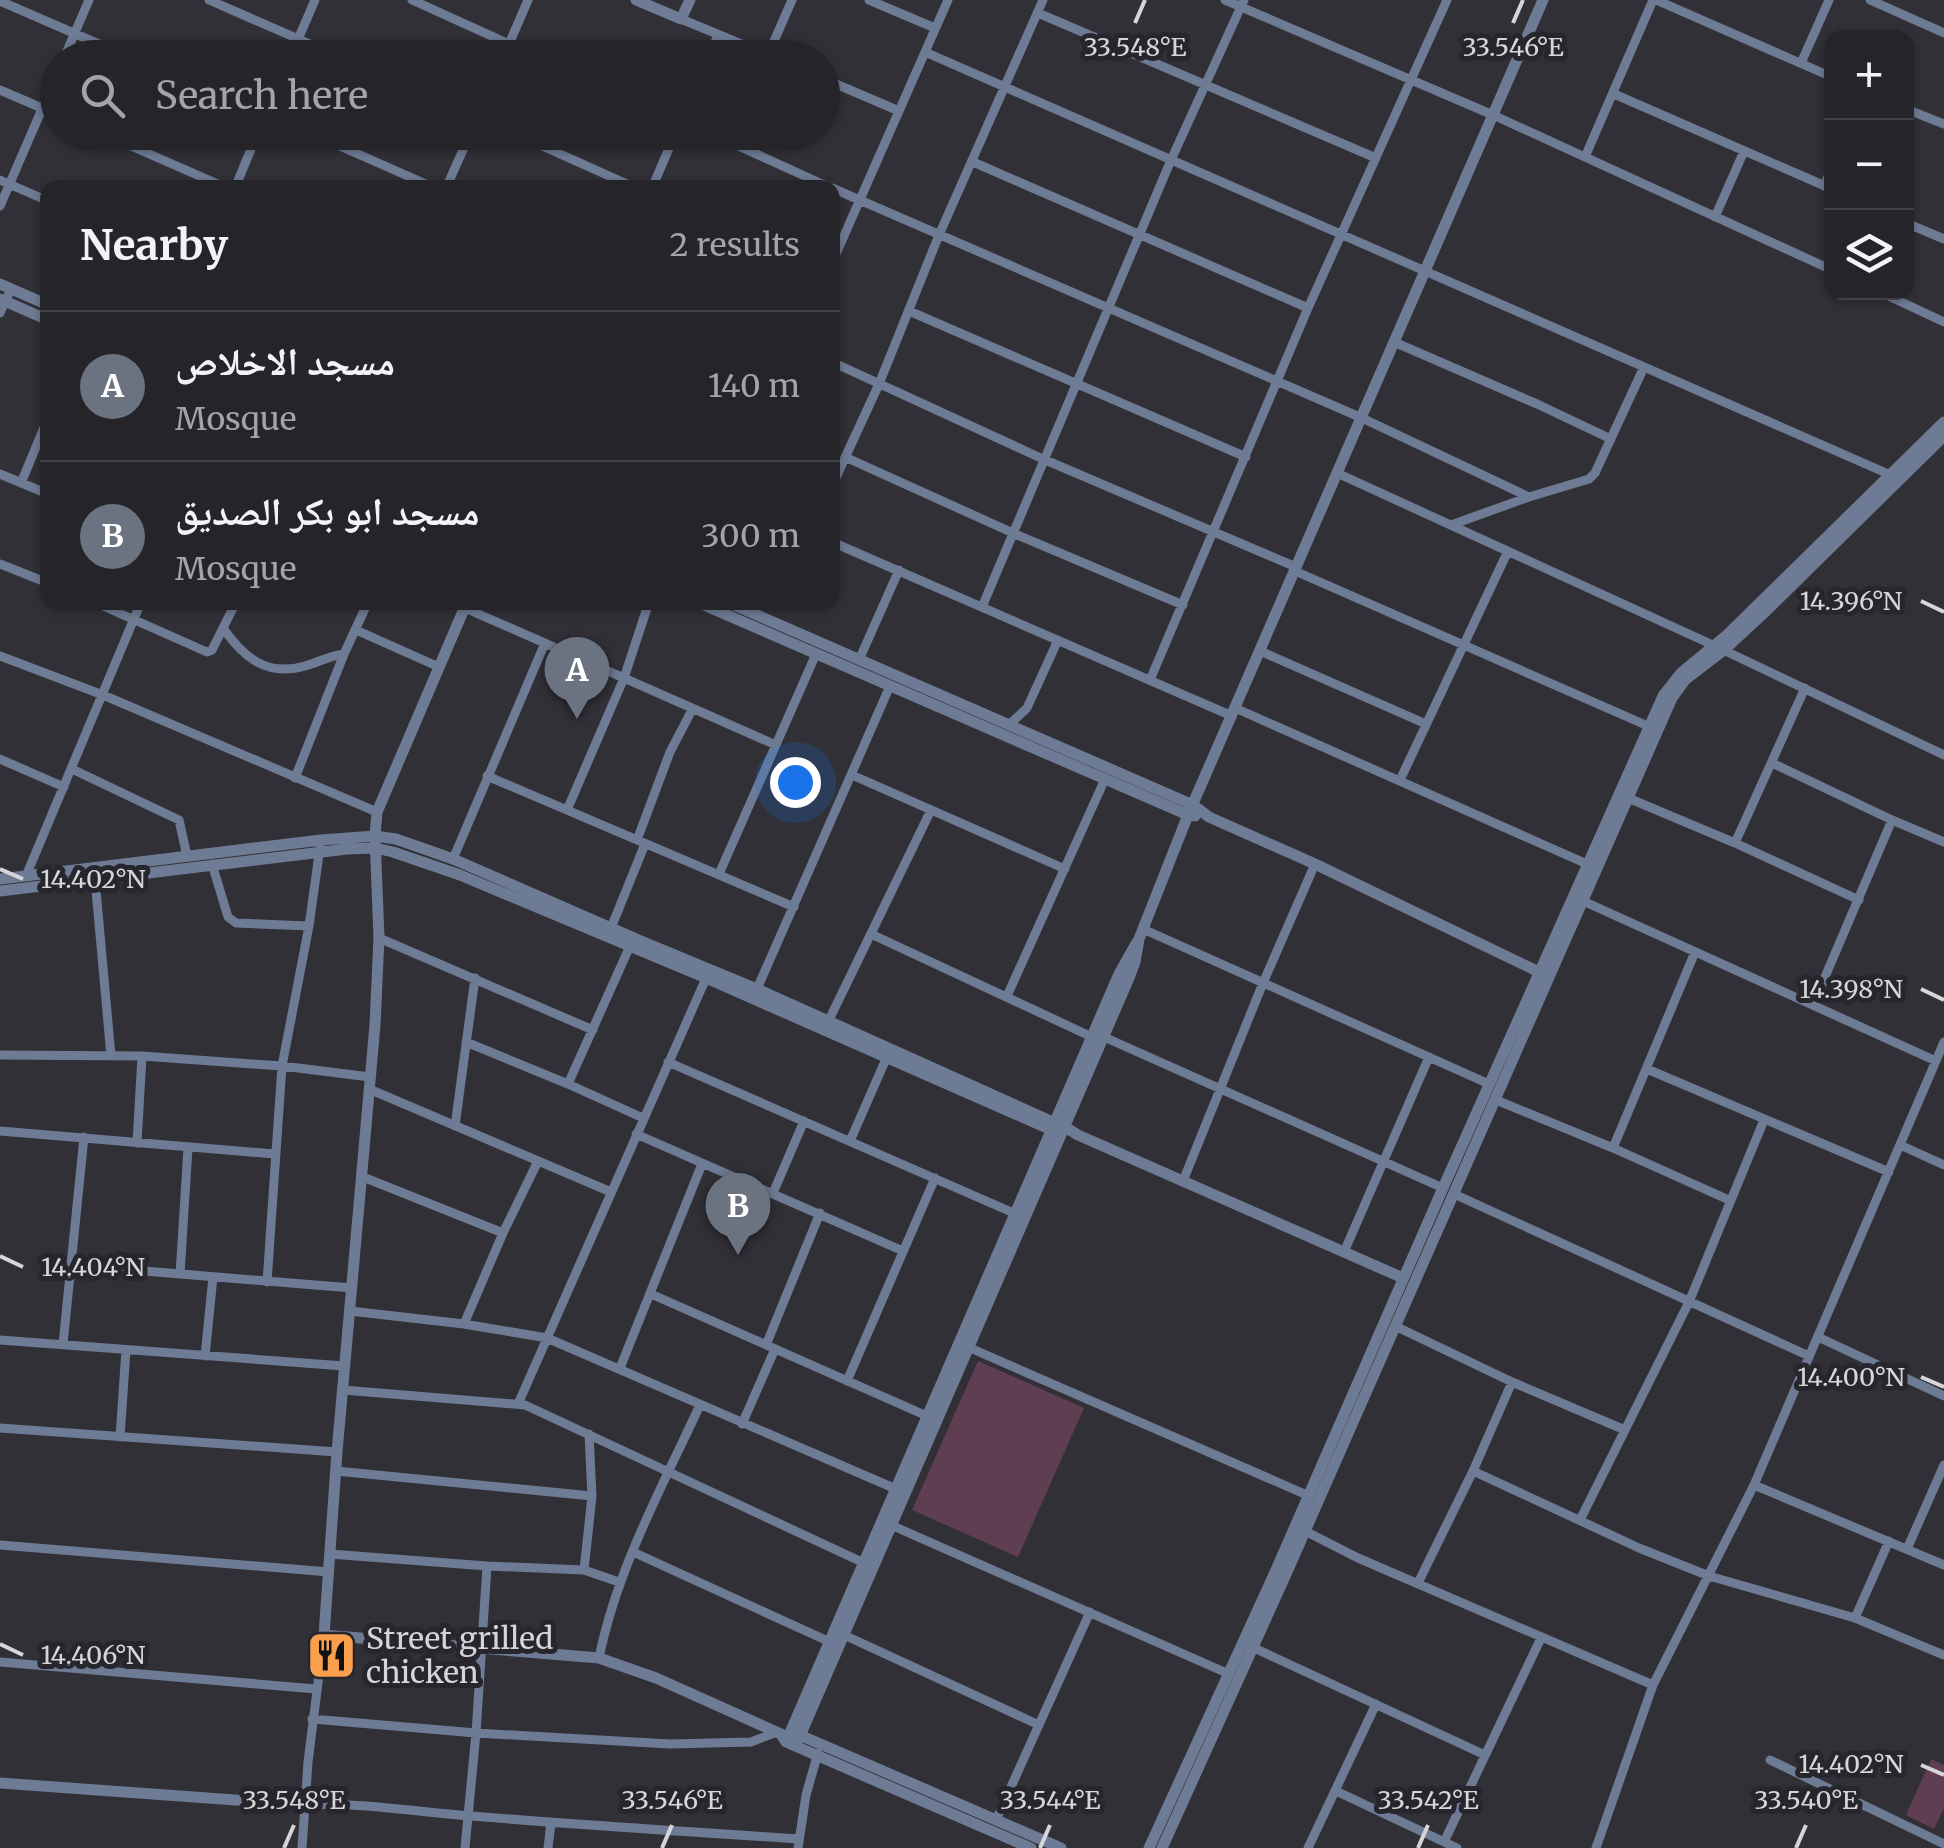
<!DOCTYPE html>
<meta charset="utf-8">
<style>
:root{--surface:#252429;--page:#2d2c31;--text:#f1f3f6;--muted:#a3a4a8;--line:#424146;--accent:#ea580c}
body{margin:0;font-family:Merriweather,"Noto Naskh Arabic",serif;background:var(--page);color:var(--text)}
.controls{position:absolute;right:30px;top:30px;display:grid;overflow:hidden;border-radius:20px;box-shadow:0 2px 8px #0004}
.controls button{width:90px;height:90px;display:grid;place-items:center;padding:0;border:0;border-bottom:2px solid var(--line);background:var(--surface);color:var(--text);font:50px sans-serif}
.you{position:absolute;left:795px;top:782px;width:35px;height:35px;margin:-25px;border:8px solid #fff;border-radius:50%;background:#1a73e8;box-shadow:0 0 0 15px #1a73e833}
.badge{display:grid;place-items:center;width:65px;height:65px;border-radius:50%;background:var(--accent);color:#fff;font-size:32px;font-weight:700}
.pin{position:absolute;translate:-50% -82px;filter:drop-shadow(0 2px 5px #0008)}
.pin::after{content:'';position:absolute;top:52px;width:35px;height:30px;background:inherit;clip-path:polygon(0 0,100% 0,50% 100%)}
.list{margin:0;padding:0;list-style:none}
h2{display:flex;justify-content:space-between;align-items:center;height:130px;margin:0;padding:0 40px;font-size:42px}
h2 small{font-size:32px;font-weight:400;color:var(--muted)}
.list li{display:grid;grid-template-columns:65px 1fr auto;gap:30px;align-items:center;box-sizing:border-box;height:150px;padding:0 40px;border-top:2px solid var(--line)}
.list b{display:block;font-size:38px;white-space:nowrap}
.list p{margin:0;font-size:32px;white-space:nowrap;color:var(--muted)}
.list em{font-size:32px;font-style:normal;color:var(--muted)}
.icon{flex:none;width:55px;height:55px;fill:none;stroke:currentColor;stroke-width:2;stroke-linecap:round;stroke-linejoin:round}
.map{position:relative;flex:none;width:1944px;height:1848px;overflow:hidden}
.search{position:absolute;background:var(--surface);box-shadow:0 2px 8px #0004;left:40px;top:40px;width:800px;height:110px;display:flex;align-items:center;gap:25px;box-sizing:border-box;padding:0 35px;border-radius:55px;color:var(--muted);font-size:38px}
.panel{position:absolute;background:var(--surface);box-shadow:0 2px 8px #0004;left:40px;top:180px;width:800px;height:430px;border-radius:20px}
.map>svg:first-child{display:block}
.green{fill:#5f3e52}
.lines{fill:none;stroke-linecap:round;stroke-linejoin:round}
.minor{stroke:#6e7b94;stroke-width:9}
.tertiary{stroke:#6e7b94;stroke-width:11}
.ticks{fill:none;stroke:#d6d6da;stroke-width:4}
.labels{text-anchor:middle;stroke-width:10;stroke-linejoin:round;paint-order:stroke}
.poi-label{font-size:30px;fill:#d6d6da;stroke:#27262c;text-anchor:start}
.ticks-label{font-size:25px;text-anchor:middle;fill:#d6d6da;stroke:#27262c;stroke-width:10;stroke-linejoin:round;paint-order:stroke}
</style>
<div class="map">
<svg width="1944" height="1848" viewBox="0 0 1944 1848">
<rect width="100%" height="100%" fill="#313037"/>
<path class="green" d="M978,1361L1084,1408L1018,1557L912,1510Z
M1931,1759L1944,1765V1808L1934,1829L1906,1815Z"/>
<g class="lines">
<path class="minor" d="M209,0L342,58
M412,0L540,58
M869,0L935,28
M1225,0L1493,115L1832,270
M1656,0L1832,77
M1870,0L1944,33
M0,1L131,58
M1038,13L1376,158
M681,19L775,58
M925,52L1893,476
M768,55L792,0
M64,58L89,0
M290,58L315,0
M503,58L528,0
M709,58L718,35
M1801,63L1829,0
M822,78L899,111
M0,90L58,115
M1614,94L1832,189
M1906,109L1944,124
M99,132L227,188
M308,132L435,188
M511,132L636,188
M708,132L831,188
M1585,157L1653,0
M973,162L1308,308
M0,180L48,201
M1824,186L1832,167
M235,188L258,132
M446,188L471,132
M652,188L676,132
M832,188L1362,418L1529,497
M0,206L58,72
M1715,217L1744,151
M1906,223L1944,239
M832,263L948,0
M1880,292L1944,322
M909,311L1246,457
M0,313L11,289
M1394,342L1537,404L1611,439
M832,362L1043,459L1296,567
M845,457L1013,533L1183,605
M1337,473L1715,646L1944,755
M0,474L48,494
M21,483L48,418
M832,486L879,384L939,235L1043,0
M1451,525L1529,497L1589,479L1595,473L1644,367
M832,542L1232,716
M0,564L48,583
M1295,571L1648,726
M94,602L207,652L212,650L236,602
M982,607L1171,160L1244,0
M465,608L776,745
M223,628C244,658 267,677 305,666C319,662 329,656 344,654
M356,630L439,667
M1260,651L1426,724
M0,656L103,695L377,812
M859,660L899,570
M1150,680L1308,308L1447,0
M1235,708L1587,864
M1010,724L1027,708L1058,640
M0,759L64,787
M1772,763L1892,820L1944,842
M72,769L179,820L187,856
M852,775L1065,869
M487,776L794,907
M295,778L344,654L368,602
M1400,780L1508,551
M1628,798L1735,843L1859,900
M567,810L624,678L649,602
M637,840L670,752L692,710
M1735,843L1805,688
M453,859L545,643
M212,864L228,917L236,923L309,926
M719,874L816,654
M26,876L141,602
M95,879L111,1056
M1583,901L1936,1061
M611,928L645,844
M1143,929L1489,1084
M871,934L1092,1037
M379,938L593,1030
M757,989L890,686
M1007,996L1105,779
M1813,1005L1892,820
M828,1022L931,810
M1104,1037L1443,1188
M466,1042L568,1084L643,1118
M0,1055L142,1056L282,1066L370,1077
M668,1062L1016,1214
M1647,1069L1889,1172
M568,1084L630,946
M369,1089L611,1192
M1496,1100L1613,1148L1729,1200
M455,1126L475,978
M0,1131L275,1154
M636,1134L903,1251
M850,1141L886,1059
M137,1143L142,1056
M1900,1145L1944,1165
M1613,1148L1695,952
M363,1177L503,1233
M1183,1181L1263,983L1315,864
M773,1193L804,1121
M1454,1194L1809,1356
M1344,1252L1429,1057
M71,1265L352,1288
M180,1274L188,1148
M267,1282L282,1066L309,926L321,840
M651,1294L927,1416
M350,1311L464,1324L547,1338L896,1489
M464,1324L503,1233L538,1161
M1395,1326L1512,1382L1625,1430
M1818,1337L1944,1396
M0,1340L344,1366
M63,1344L84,1137
M766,1345L820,1213
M970,1348L1307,1495
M205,1356L213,1277
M620,1368L702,1164
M847,1381L935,1178
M343,1390L525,1405L864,1563
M518,1404L707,976
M742,1424L775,1349
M0,1428L337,1452
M120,1437L126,1350
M336,1471L592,1496
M1473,1471L1639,1548L1709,1576L1855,1618L1944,1655
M1754,1485L1944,1565
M1580,1520L1689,1302L1764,1120
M893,1526L1229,1674
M1303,1530L1358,1558L1653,1685
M0,1545L329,1572
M1907,1549L1944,1465
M633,1552L830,1642
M330,1554L487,1566L584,1570L619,1582
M584,1570L592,1496L589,1434
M1418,1583L1473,1471L1512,1382
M1855,1618L1889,1541
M844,1635L1039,1725
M1252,1647L1485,1755
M599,1658C617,1569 662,1487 700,1405
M0,1662L316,1689
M312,1719L476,1733L670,1744L751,1742L777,1732
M1770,1760L1944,1844
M1336,1791L1457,1848
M305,1805C361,1802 416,1812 472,1816C581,1825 690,1832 799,1839
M996,1820L1090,1612
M1444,1842L1541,1638
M302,1848L308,1762L324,1635
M465,1848L476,1733L487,1566
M548,1848L551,1822
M798,1848L806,1795L818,1753
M1308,1848L1376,1704
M1596,1848L1653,1685L1754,1485L1944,1042"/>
<path class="tertiary" d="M636,0L681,19L690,0
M0,284L48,305
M0,299L48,320
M467,602L377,812L375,836L379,938L375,1025L337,1452L324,1635L599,1658L656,1678L781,1734L786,1742L1031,1848
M697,602L1188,815L1195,816
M727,602L1193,805L1209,817L1315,864L1539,972
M0,879L321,840L375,836L396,839L453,859L641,941L757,989L1055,1123
M0,891L347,849L375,848L393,852L460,875L706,978L1047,1128
M1065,1127L1078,1135L1403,1278
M795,1733L1061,1848
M786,1742L1119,974L1137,942
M796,1745L1129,978L1135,962L1139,939L1188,815L1543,0
M0,1783L305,1805
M1149,1848L1276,1570L1443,1188L1663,696L1681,673L1727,635L1944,422
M1162,1848L1287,1572L1672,698L1685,680L1724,650L1765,612L1944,436"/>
</g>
<path class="ticks" d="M1135,23L1145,0M1513,23L1523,0M1921,601L1944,612M0,869L23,879M1921,989L1944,1000M0,1256L23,1267M1921,1377L1944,1387M0,1644L23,1655M1921,1765L1944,1775M284,1848L294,1825M662,1848L672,1825M1040,1848L1050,1825M1418,1848L1428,1825M1796,1848L1806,1825"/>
<defs>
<symbol id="restaurant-square" viewBox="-11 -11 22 22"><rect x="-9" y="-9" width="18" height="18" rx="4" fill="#fa9f4e" stroke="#27262c"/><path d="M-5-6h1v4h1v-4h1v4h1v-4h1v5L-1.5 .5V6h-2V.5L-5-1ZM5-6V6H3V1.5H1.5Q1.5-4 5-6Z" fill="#111"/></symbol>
</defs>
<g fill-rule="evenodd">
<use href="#restaurant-square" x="304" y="1628" width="55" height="55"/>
</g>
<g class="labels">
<g class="poi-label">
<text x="366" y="1649">Street grilled<tspan x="366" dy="34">chicken</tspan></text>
</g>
</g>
<g class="ticks-label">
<text x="1135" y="56">33.548°E</text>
<text x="1513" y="56">33.546°E</text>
<text x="1851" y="610">14.396°N</text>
<text x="93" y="888">14.402°N</text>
<text x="1851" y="998">14.398°N</text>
<text x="93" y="1276">14.404°N</text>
<text x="1851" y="1386">14.400°N</text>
<text x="93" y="1664">14.406°N</text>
<text x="1851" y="1773">14.402°N</text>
<text x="294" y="1809">33.548°E</text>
<text x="672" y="1809">33.546°E</text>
<text x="1050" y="1809">33.544°E</text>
<text x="1428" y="1809">33.542°E</text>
<text x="1806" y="1809">33.540°E</text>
</g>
</svg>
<div class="controls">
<button>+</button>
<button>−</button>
<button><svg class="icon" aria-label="layers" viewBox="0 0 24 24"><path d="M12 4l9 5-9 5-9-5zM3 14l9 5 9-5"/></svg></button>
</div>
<div class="you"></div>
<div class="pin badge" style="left:577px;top:719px;background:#6b7280">A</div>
<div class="pin badge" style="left:738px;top:1255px;background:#6b7280">B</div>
<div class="search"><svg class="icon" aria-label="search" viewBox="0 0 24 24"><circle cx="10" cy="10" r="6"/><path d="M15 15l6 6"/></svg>Search here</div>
<section class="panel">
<h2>Nearby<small>2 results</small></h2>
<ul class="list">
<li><span class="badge" style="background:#6b7280">A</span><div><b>مسجد الاخلاص</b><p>Mosque</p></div><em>140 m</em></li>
<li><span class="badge" style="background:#6b7280">B</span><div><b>مسجد ابو بكر الصديق</b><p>Mosque</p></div><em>300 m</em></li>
</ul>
</section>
</div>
